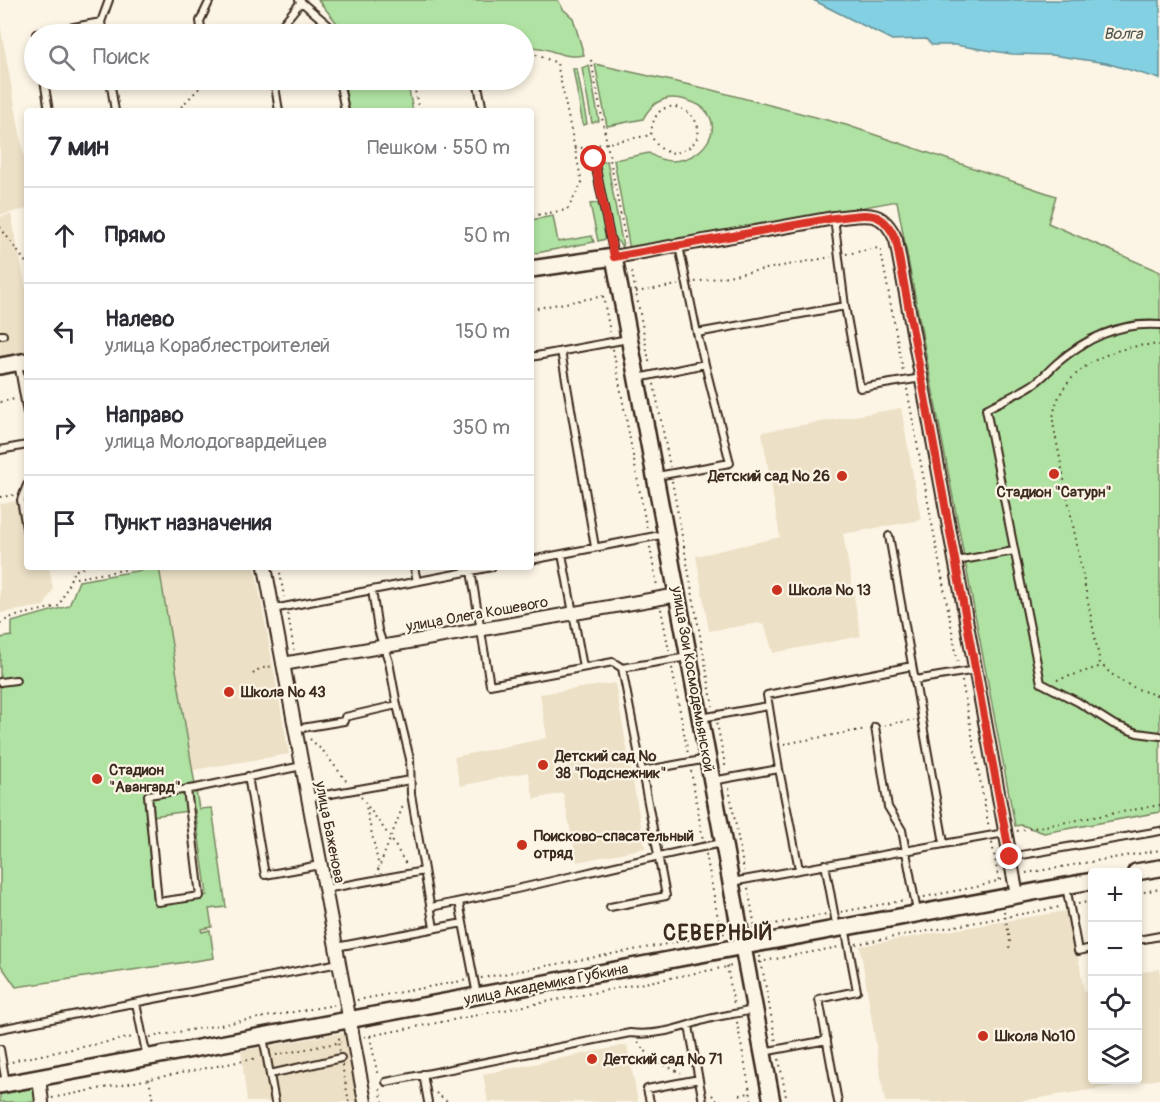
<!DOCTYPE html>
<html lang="ru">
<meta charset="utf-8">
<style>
:root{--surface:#fff;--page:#f2f2f3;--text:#2b2b33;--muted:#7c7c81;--line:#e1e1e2}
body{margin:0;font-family:Pangolin,sans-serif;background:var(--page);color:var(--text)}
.controls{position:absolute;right:18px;bottom:18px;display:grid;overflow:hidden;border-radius:6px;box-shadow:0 3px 9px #0003}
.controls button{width:54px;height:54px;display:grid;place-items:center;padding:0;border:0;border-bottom:2px solid var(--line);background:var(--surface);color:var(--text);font:30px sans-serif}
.stop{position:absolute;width:18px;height:18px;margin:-14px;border:4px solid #d93025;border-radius:50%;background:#fff}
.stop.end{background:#d93025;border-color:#fff;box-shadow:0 2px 6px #0008}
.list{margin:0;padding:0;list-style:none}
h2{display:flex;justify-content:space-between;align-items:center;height:78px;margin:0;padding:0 24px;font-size:26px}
h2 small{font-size:20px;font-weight:400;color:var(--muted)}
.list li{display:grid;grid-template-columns:39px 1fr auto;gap:18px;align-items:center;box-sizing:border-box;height:96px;padding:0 24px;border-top:2px solid var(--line)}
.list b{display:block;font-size:22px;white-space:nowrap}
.list p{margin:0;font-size:20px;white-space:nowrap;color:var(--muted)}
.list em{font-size:20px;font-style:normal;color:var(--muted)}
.icon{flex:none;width:33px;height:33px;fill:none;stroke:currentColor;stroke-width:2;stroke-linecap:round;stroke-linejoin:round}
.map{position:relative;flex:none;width:1160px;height:1102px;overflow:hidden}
.search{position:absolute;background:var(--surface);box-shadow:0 3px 9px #0003;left:24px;top:24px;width:510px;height:66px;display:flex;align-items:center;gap:15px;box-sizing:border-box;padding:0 21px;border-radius:33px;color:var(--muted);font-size:22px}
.panel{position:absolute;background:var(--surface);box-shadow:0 3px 9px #0003;left:24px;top:108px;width:510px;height:462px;border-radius:6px}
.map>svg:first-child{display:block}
.built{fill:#ece0c6}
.green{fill:#b0e3a3;stroke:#768660;stroke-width:1.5;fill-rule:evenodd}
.water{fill:#83d0e2;stroke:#668e94;stroke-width:1.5}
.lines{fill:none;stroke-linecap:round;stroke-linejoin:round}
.service-casing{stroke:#3b2a1e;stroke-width:10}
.minor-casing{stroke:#3b2a1e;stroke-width:16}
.tertiary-casing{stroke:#3b2a1e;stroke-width:20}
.path{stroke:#3b2a1e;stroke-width:2;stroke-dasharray:1.5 4.5;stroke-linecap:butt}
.service{stroke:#fcf5e5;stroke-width:6}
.minor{stroke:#fcf5e5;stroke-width:12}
.tertiary{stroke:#fcf5e5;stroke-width:15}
.route{stroke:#d93025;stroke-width:8}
.poi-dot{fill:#c8321e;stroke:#fcf5e5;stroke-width:2}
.labels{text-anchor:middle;stroke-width:4.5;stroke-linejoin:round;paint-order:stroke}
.poi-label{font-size:15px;font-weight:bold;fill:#3b2a1e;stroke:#fcf5e5;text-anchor:start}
.street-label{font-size:15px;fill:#3b2a1e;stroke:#fcf5e5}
.water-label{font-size:16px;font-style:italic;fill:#4d544f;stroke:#fcf5e5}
.district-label{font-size:21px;font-weight:bold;letter-spacing:1.5px;fill:#3b2a1e;stroke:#fcf5e5}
</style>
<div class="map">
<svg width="1160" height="1102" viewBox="0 0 1160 1102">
<rect width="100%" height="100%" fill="#fcf5e5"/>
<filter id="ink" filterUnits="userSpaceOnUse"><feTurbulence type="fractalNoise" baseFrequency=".0167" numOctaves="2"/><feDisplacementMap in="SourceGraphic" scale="12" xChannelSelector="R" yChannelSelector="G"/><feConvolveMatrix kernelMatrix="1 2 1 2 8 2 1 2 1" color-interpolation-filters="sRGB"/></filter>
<g filter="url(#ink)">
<path class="built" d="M0,24L27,172V209L0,215Z
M11,214L27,293V353L0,358V217Z
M901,408L921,520L843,534L861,636L773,653L765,626L759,623L709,631L696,556L780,537L762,432Z
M27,499V567H49L53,589L44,606L0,613V504Z
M185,567H255L289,754L193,770L160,571Z
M615,683L645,848L577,862L563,793L534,799L528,772L460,786L454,757L547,738L540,694Z
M1071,910L1084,992L1092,991V1080H1138V973L1160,969V1079L1014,1102H885L860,946Z
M341,1033L348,1038L359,1102H247L241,1051Z
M627,1045L638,1102H488L483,1074Z"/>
<path class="green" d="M318,0H558L563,9L573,18L584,55C560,60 548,44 524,48V34H346Z
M595,64L708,89L846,125L1056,196L1048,223L1160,272V812L1044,833L1022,825L1015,826L897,201L630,250L614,160L649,153C660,161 671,163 684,159C704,154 723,129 705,110C701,105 695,103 689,101C669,94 653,100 643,119L607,126Z
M589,65L599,121L592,123L582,68Z
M573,69H577L587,124L583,125Z
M344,80H407L413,111H349Z
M607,161L623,247L614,238L599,163Z
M598,203L606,239L598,241L590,204Z
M553,216L558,242L592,236L594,242L531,254V220Z
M159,567L199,809L212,808L226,907L209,909L212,927L201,929L202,932L210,930L214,958L16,987L0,964V638L12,636V622L69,606L79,581ZM195,810L207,895L154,902L146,817Z
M35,1088L37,1102H0V1094Z"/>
<path class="water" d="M813,0H1160V79L1106,63L1052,55L1012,54L955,45H932L926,39L892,40Z"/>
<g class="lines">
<defs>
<path id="service" d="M299,0L339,34
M36,34L101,22
M103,34L101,22L109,0
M202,34L200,21L210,0
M278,34L282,25L301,2
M44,80L49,111
M110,80L115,111
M274,80L279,111
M339,80L345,111
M477,80L483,111
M594,159L614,256
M834,218L845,306L860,388L922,378
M1160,325C1121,322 1086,338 1057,363C1049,370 1042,379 1032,385C1018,394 1001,401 986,409L1041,683L1078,702L1113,724L1137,733L1160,736
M697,333L845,306
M0,335H3
M561,351L595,547
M531,357L628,339
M18,363L27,413
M638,378L705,364
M0,450L27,445
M657,476L730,463L697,333L679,246
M27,485L21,500L27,533
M889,536L944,843
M562,554L583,667
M531,560L666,534
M956,561L1014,551
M414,567L417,581
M471,571L490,685L613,662L622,668L688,657
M372,590L378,630L389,662L397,705L410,759L411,794L434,928
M273,609L492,567
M915,680L976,670
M0,682L16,680
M701,718L768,706
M875,727L888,807L902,830L917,912
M296,729L344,721L345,717L397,705
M779,769L799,869
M642,771L707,759
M248,776L265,875L320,865
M712,781L779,769L767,695L912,666
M187,789L200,896L158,902L148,795L196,788L302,766
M308,798L410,780
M1010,857L1160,831
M825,864L837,929
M732,882L1005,833
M1066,886L1078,951L1092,948
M325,889L424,871
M459,902L477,995
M431,907C529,889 625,861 723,843
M610,907L666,896L622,668
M1138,940L1160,936
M336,947L463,923
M136,1003L147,1058
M689,1026L703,1102
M0,1029L339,963
M263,1037L275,1102
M0,1049L6,1083
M763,1052L827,1040
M270,1074L341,1058
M423,1074L428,1102
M386,1082L630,1033C654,1036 678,1029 701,1021C717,1016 736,1014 753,1010
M650,1102L647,1089L699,1079
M838,1102L819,999L857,991L845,927"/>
<path id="minor" d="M614,257L834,218C865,215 882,207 896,240L1017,895
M265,567L365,1102
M283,664L678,595
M39,1078L42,1102"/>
<path id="tertiary" d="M531,269L614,257L772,1102
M0,366L27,361
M1136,872L1160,868
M0,1085L1092,881"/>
</defs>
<use href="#service" class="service-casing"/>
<use href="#minor" class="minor-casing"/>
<use href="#tertiary" class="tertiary-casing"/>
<path class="path" d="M524,58L537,55L557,63L582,183L567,210L531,216
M591,60L626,243
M413,80L419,111
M177,111L207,80
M575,149L651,135C655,76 724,124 688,148C672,158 658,151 651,135
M0,227L27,264
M846,254L878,248L881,251L903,371
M632,272L650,366
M695,282L831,257
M636,292L678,285
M603,296L610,332
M531,309L604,296
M1160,345C1115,342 1053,372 1053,423L1100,663C1116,681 1136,690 1160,696
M613,349L647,530
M654,384L670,467
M907,389L958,663
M0,402L15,399
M672,481L713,706
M0,497L14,495
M650,547L657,586
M279,567L284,597
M70,579L141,567
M661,609L669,651
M288,614L294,650
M0,623L12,617L59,606L74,571L85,567
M672,668L688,754
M253,674L259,669L273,666
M1057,680L1102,666
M962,681L989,828
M717,723L726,770
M884,725L914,720
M310,739L324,752L347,782
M784,744L866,729
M691,771L703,840
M729,788L744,871
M361,797L390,837L406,864
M365,802L379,867
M1017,831L1160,805
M992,843L999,881
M706,854L721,934
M378,870L403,806
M1026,873L1160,850
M748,888L755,927
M1138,893L1160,889
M924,897L981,886L1003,879
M1078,904L1092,901
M1004,911L1010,940L1009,949
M841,912L906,900
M753,928L827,914
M856,944L1060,907
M760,956L776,1042
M759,962L839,947
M727,966L734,1005
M481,978L726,933
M357,1000L467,980
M737,1022L752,1102
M370,1036L378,1077
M150,1037L334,1005
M364,1037L732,966
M638,1042L653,1060L681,1073
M340,1051L338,1042L340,1036
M276,1055L341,1042
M779,1059L787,1102
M12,1062L16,1060L133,1037
M342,1065L349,1102
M149,1079L153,1102
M380,1089L383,1102
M436,1093L448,1102
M712,1095L718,1102
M740,1095L749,1093
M52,1098L258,1058"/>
<use href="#service" class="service"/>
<use href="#minor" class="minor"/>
<use href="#tertiary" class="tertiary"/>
</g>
</g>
<g class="lines" filter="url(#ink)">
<path class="route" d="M594,159L614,257L834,218C866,215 882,207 896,240L1010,857"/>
</g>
<g class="poi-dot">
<circle cx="1054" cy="474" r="6"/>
<circle cx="842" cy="476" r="6"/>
<circle cx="777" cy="590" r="6"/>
<circle cx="229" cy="692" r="6"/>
<circle cx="543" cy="765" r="6"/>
<circle cx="97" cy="779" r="6"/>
<circle cx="522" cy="845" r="6"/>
<circle cx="983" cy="1036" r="6"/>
<circle cx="592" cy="1059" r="6"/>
</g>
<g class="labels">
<g class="poi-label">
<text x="830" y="481" text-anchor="end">Детский сад № 26</text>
<text x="1054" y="497" text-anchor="middle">Стадион "Сатурн"</text>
<text x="789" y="595">Школа № 13</text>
<text x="241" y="697">Школа № 43</text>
<text x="555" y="761">Детский сад №<tspan x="555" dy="17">38 "Подснежник"</tspan></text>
<text x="109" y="775">Стадион<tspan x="109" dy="17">"Авангард"</tspan></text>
<text x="534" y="841">Поисково-спасательный<tspan x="534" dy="17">отряд</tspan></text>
<text x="995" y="1041">Школа №10</text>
<text x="604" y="1064">Детский сад № 71</text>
</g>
<g class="street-label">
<text transform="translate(477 614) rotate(-10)" y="5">улица Олега Кошевого</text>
<text transform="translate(693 679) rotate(80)" y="5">улица Зои Космодемьянской</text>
<text transform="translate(330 832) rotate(79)" y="5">улица Баженова</text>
<text transform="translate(546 984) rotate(-11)" y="5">улица Академика Губкина</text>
</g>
<g class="water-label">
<text x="1123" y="39">Волга</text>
</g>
<g class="district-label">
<text x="718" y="940">СЕВЕРНЫЙ</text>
</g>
</g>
</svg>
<div class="controls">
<button>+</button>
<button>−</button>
<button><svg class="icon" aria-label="locate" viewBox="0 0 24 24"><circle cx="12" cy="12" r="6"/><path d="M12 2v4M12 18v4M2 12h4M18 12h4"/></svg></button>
<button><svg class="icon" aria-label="layers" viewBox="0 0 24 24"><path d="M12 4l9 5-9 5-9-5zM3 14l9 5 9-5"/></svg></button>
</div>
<div class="stop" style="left:594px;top:159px"></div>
<div class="stop end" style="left:1010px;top:857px"></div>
<div class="search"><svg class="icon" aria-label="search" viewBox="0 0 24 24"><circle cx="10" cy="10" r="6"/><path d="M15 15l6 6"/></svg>Поиск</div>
<section class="panel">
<h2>7 мин<small>Пешком · 550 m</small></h2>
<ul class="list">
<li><svg class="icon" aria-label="ahead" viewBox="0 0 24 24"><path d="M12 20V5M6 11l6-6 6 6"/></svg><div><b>Прямо</b></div><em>50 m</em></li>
<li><svg class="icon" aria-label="left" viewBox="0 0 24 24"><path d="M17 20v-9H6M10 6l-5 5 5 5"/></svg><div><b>Налево</b><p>улица Кораблестроителей</p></div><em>150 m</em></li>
<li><svg class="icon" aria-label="right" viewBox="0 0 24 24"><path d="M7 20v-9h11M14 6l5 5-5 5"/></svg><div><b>Направо</b><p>улица Молодогвардейцев</p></div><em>350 m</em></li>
<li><svg class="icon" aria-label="arrive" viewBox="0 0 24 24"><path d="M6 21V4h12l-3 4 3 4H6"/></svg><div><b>Пункт назначения</b></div></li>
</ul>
</section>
</div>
